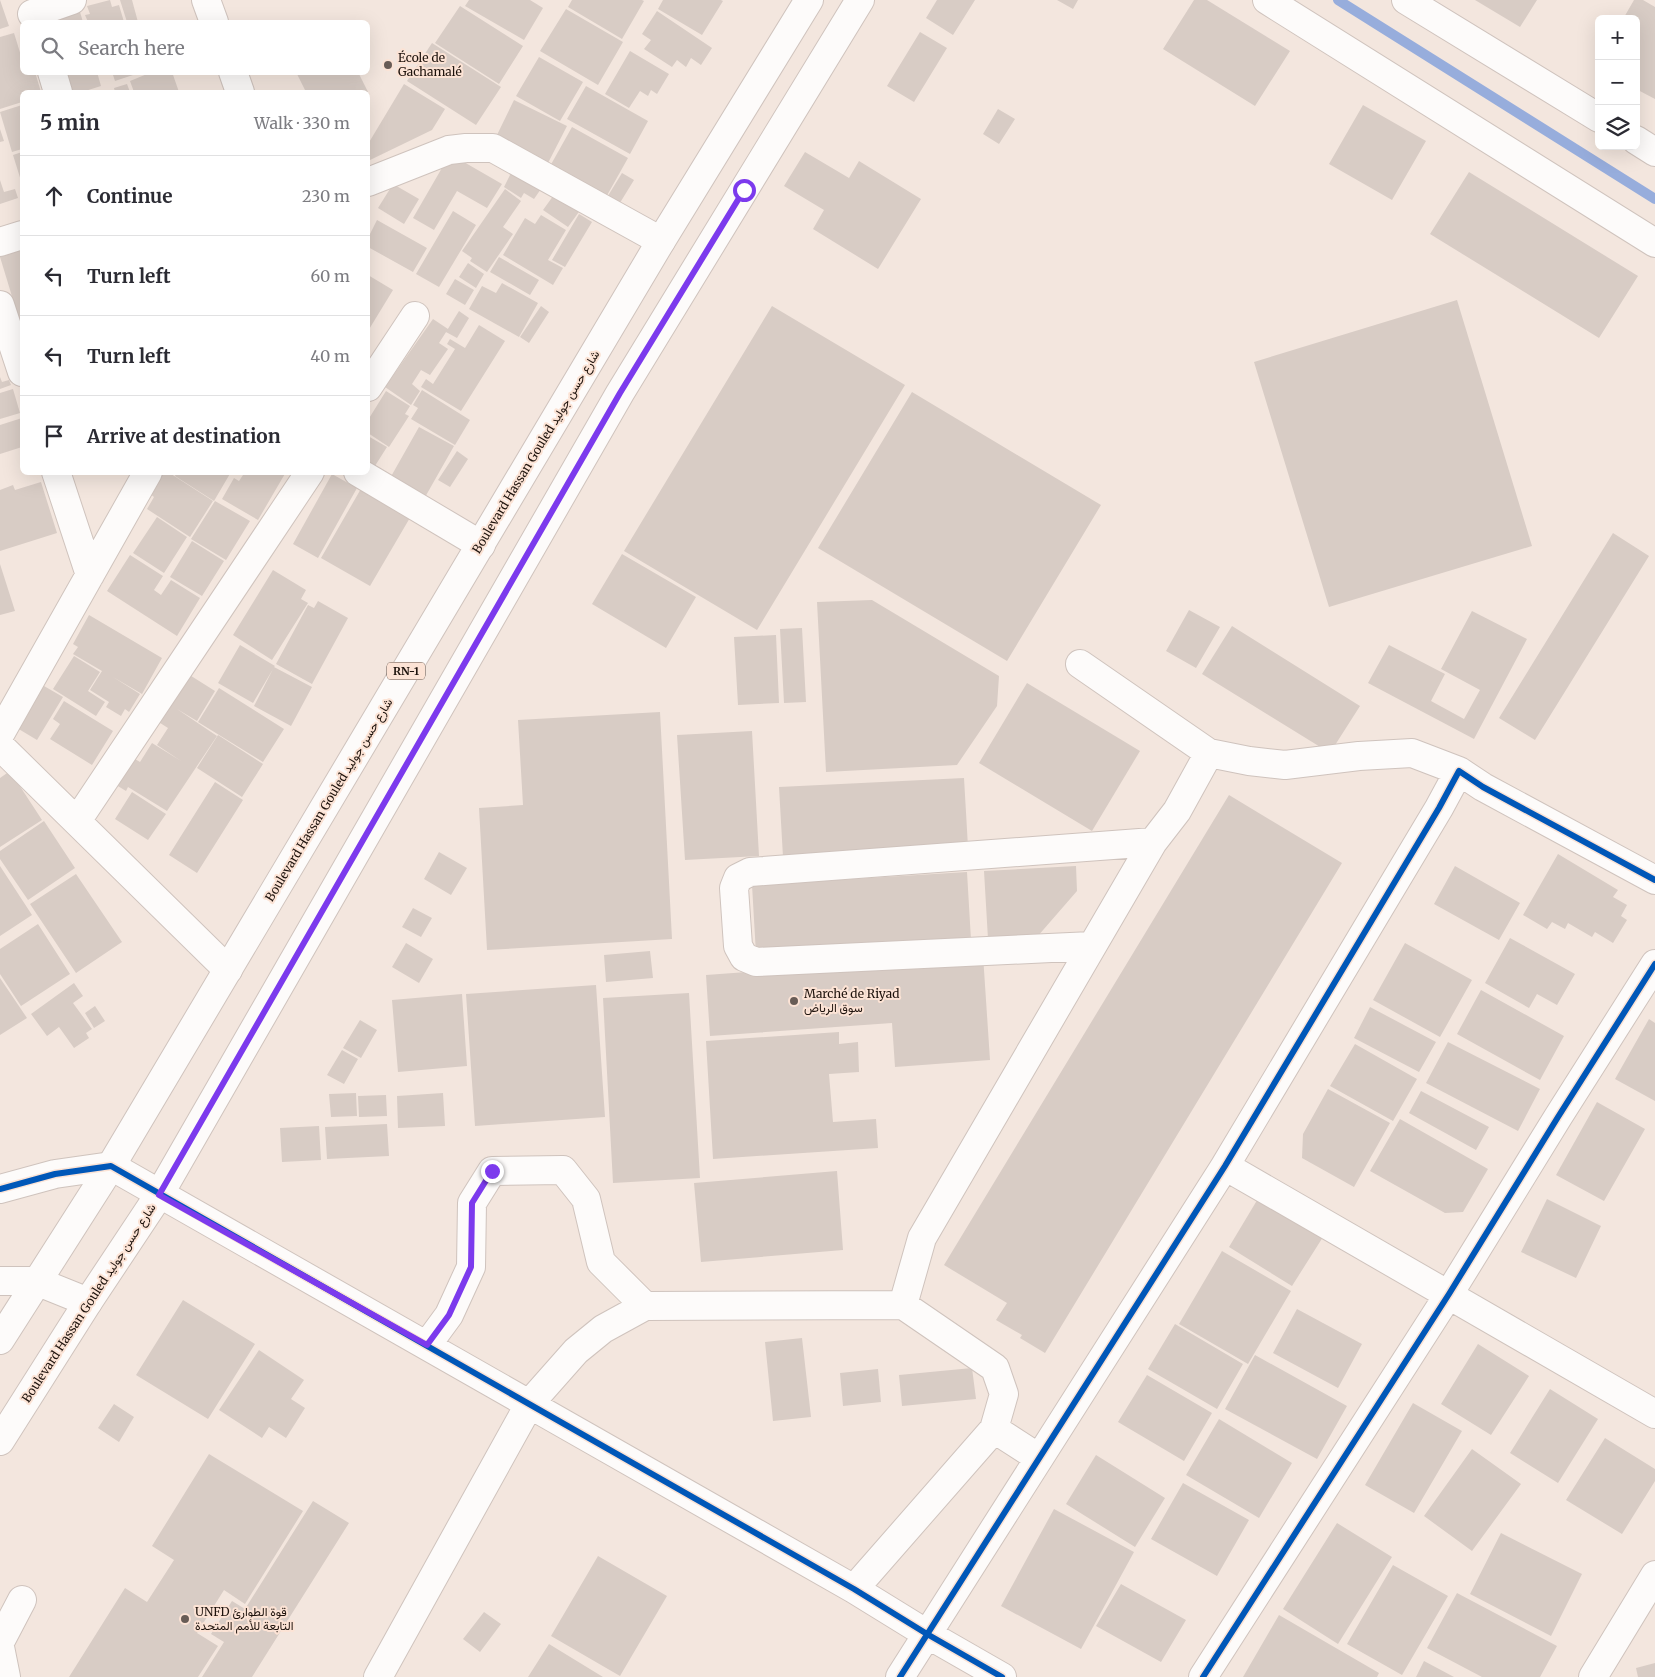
<!DOCTYPE html>
<meta charset="utf-8">
<style>
:root{--surface:#fff;--page:#f7f7f7;--text:#2b2b33;--muted:#7c7c81;--line:#e1e1e2}
body{margin:0;font-family:Merriweather,Vazirmatn,serif;background:var(--page);color:var(--text)}
.controls{position:absolute;right:15px;top:15px;display:grid;overflow:hidden;border-radius:8px;box-shadow:0 5px 20px #0002}
.controls button{width:45px;height:45px;display:grid;place-items:center;padding:0;border:0;border-bottom:1px solid var(--line);background:var(--surface);color:var(--text);font:25px sans-serif}
.stop{position:absolute;width:15px;height:15px;margin:-11px;border:4px solid #7c3aed;border-radius:50%;background:#fff}
.stop.end{background:#7c3aed;border-color:#fff;box-shadow:0 1px 5px #0008}
.list{margin:0;padding:0;list-style:none}
h2{display:flex;justify-content:space-between;align-items:center;height:65px;margin:0;padding:0 20px;font-size:21px}
h2 small{font-size:16px;font-weight:400;color:var(--muted)}
.list li{display:grid;grid-template-columns:32px 1fr auto;gap:15px;align-items:center;box-sizing:border-box;height:80px;padding:0 20px;border-top:1px solid var(--line)}
.list b{display:block;font-size:19px;white-space:nowrap}
.list em{font-size:16px;font-style:normal;color:var(--muted)}
.icon{flex:none;width:28px;height:28px;fill:none;stroke:currentColor;stroke-width:2;stroke-linecap:round;stroke-linejoin:round}
.map{position:relative;flex:none;width:1655px;height:1677px;overflow:hidden}
.search{position:absolute;background:var(--surface);box-shadow:0 5px 20px #0002;left:20px;top:20px;width:350px;height:55px;display:flex;align-items:center;gap:12px;box-sizing:border-box;padding:0 18px;border-radius:8px;color:var(--muted);font-size:19px}
.panel{position:absolute;background:var(--surface);box-shadow:0 5px 20px #0002;left:20px;top:90px;width:350px;height:385px;border-radius:8px}
.map>svg:first-child{display:block}
.lines{fill:none;stroke-linecap:round;stroke-linejoin:round}
.stream{stroke:#97addc;stroke-width:10}
.building{fill:#d8ccc5}
.minor-casing{stroke:#cfc3bd;stroke-width:30}
.major-casing{stroke:#cfc3bd;stroke-width:30}
.minor{stroke:#fdfbfa;stroke-width:28}
.major{stroke:#fdfbfa;stroke-width:28}
.cycleway-casing{stroke:#fce3d5;stroke-width:9}
.cycleway{stroke:#0057b8;stroke-width:6}
.route{stroke:#7c3aed;stroke-width:6}
.poi-dot{fill:#685c56;stroke:#fce3d5;stroke-width:2}
.labels{text-anchor:middle;stroke-width:4;stroke-linejoin:round;paint-order:stroke}
.shield{fill:#fce3d5;stroke:#605148;stroke-width:1}
.shield-label{font-size:11px;font-weight:bold;fill:#1d120c}
.poi-label{font-size:12px;fill:#1d120c;stroke:#fce3d5;text-anchor:start}
.street-label{font-size:12px;fill:#1d120c;stroke:#fce3d5}
</style>
<div class="map">
<svg width="1655" height="1677" viewBox="0 0 1655 1677">
<rect width="100%" height="100%" fill="#f3e6de"/>
<g class="lines">
<path class="stream" d="M1338,0L1655,199"/>
</g>
<path class="building" d="M0,0L9,26L0,29Z
M110,0L112,7L119,5L124,22H88L85,15L90,14L87,6Z
M120,0H132L138,22H127Z
M469,0H530L543,8L524,40L465,6Z
M572,0H642L644,1L622,39L568,7Z
M663,0H721L723,1L702,35L658,9Z
M937,0H975L953,35L926,18Z
M1057,0H1078L1073,9Z
M1194,0H1207L1290,51L1255,106L1163,49Z
M1475,0H1537L1520,27Z
M1634,0H1643L1655,7V99L1636,89V32L1638,30L1636,29V19H1623Z
M460,6L523,46L499,84L435,43Z
M566,9L623,42L598,85L540,51Z
M657,11L712,48L701,65L691,58L686,67L677,60L672,67L644,49L651,40L642,34Z
M80,12L83,22H51Z
M920,32L947,48L914,102L887,86Z
M14,33L22,59V72H35L41,92H22V102L0,109V37Z
M432,43L501,87L476,125L407,81Z
M630,51L669,74L657,94L651,90L648,96L640,91L629,108L605,94Z
M539,57L583,82L560,121L516,96Z
M62,72H97L101,86L82,92H68Z
M112,72H139V73L115,81Z
M152,72H172L179,92H134L130,81Z
M296,72H358L368,92H306Z
M127,84L130,92H115L114,88Z
M404,84L445,109L432,130L368,161V144Z
M586,86L648,121L630,154L567,119Z
M514,100L567,126L548,163L496,137Z
M22,105V149L12,152L0,112Z
M1363,105L1426,141L1392,200L1329,164Z
M998,109L1015,119L999,144L983,134Z
M572,127L628,158L605,199L549,168Z
M0,129L4,141L0,142Z
M22,152V184L13,155Z
M805,152L849,178L859,161L921,199L878,269L813,229L824,210L784,186Z
M450,154L502,184L487,208L457,191L434,230L413,218Z
M513,169L543,186L534,199L524,193L521,198L504,187Z
M1469,172L1638,276L1599,338L1430,234Z
M622,173L634,180L618,206L606,199Z
M0,180L4,192L15,189L18,198L0,204Z
M393,184L419,199L404,224L378,208Z
M505,189L521,201L503,227L513,234L487,272L470,261L472,258L462,251Z
M556,192L581,209L568,227L543,210Z
M453,211L476,225L439,287L416,274Z
M579,214L592,222L565,267L552,260Z
M541,215L566,230L548,260L563,268L553,285L503,255L525,218L535,224Z
M377,220L427,248L413,272L368,247V238Z
M22,245V329L0,257V253Z
M499,257L539,280L530,295L490,272Z
M468,263L484,274L476,288L459,277Z
M368,275L393,290L368,331Z
M455,279L474,290L465,305L446,294Z
M502,283L538,303L519,337L469,309L482,286L496,293Z
M1457,300L1532,546L1329,607L1254,362Z
M541,306L549,312L529,343L520,337Z
M772,306L905,385L757,630L624,551Z
M459,311L469,318L457,338L446,332Z
M433,319L448,329L439,343L448,349L430,375L421,370L412,384L420,391L411,405L385,387Z
M479,325L505,341L461,411L421,387L426,379L433,384L455,349L447,344L450,339L465,348Z
M0,377L2,382L9,380L11,385L0,389Z
M13,389L20,413L0,419V393Z
M422,390L470,420L455,445L411,419L418,408L413,405Z
M386,391L410,406L405,414L409,416L389,447L368,433V420Z
M912,392L1101,505L1007,661L818,548Z
M22,418V447L0,454V425Z
M419,427L454,446L424,499L389,480Z
M368,436L387,447L373,469L368,466Z
M457,451L468,459L450,487L438,480Z
M162,472H168L213,501L190,537L147,509L154,497L149,493Z
M177,472H231L214,501L175,476Z
M245,472H286L258,520L222,499L234,478L239,481Z
M332,474L357,488L318,558L293,544Z
M41,482L57,533L0,551V490L13,485L15,490Z
M362,487L411,516L370,586L321,558Z
M215,501L250,521L226,560L191,539Z
M157,517L187,537L164,573L133,553Z
M1613,533L1649,556L1535,740L1499,718Z
M192,541L224,561L202,596L170,577Z
M622,554L696,597L666,648L592,604Z
M130,555L163,576L154,590L161,595L171,580L200,598L177,636L107,591Z
M0,564L15,611L0,615Z
M273,570L306,590L301,599L308,603L272,660L233,635Z
M872,600L999,676L997,706L957,765L826,772L817,602Z
M318,601L348,618L312,684L276,664L308,605L314,608Z
M1189,610L1220,627L1196,668L1166,651Z
M1472,611L1527,639L1474,739L1368,683L1389,645L1445,674L1431,701L1464,719L1480,690L1441,669Z
M89,615L162,658L142,694L113,677L140,694L129,712L125,709L121,716L106,707L109,702L90,690L102,671L73,654L78,647L73,644Z
M1232,626L1360,706L1330,753L1202,674Z
M802,628L806,702L784,703L780,629Z
M776,635L779,703L738,705L734,637Z
M240,645L275,666L274,667L312,687L291,726L254,706L273,669L253,703L218,683Z
M74,656L100,672L88,691L105,702L96,716L53,689Z
M188,674L215,691L197,721L177,709L217,736L167,811L128,787L126,791L113,783L130,756L140,762L152,743L181,761L157,745L168,728L157,721Z
M1027,683L1140,751L1092,831L979,763Z
M44,686L63,697L37,740L17,728Z
M219,688L284,729L263,762L198,722Z
M64,701L113,731L92,765L50,739L60,724L53,719Z
M660,712L672,939L487,950L479,808L523,805L518,720Z
M752,731L759,856L685,860L677,735Z
M218,735L263,764L242,797L197,768Z
M10,771L42,820L0,847V778Z
M964,778L968,847L783,857L779,787Z
M215,782L243,800L197,873L169,855Z
M132,792L166,814L148,840L115,819Z
M1229,795L1342,863L1045,1353L1020,1338L1022,1335L996,1320L1007,1303L944,1265Z
M44,821L75,868L28,900L0,859V851Z
M439,852L467,868L451,895L424,879Z
M1558,854L1618,890L1613,897L1627,905L1621,916L1627,920L1613,943L1595,932L1592,937L1568,923L1565,929L1552,922L1547,929L1523,915Z
M0,866L32,915L0,936Z
M1076,866L1077,891L1037,937L988,939L984,871Z
M1455,866L1520,903L1499,940L1434,904Z
M967,872L971,940L756,954L752,885Z
M76,874L122,942L76,973L30,904Z
M413,908L432,918L421,937L402,927Z
M38,924L70,974L21,1006L0,974V949Z
M1510,938L1575,974L1557,1005L1537,994L1529,1008L1485,983Z
M406,943L433,959L419,983L392,967Z
M1405,943L1472,980L1440,1037L1373,1000Z
M650,951L653,978L606,982L604,955Z
M983,955L990,1060L895,1067L892,1023L710,1036L706,975Z
M0,978L27,1018L0,1035Z
M74,983L83,996L73,1003L92,1029L86,1033L89,1038L74,1048L59,1027L47,1036L31,1014Z
M596,985L605,1117L475,1126L466,994Z
M1481,990L1564,1036L1540,1080L1457,1034Z
M689,993L700,1178L613,1183L603,998Z
M462,994L467,1066L398,1072L392,1000Z
M95,1006L105,1021L94,1028L85,1013Z
M1370,1007L1436,1042L1419,1072L1354,1038Z
M1649,1019L1655,1023V1101L1615,1079Z
M360,1020L377,1030L361,1058L343,1048Z
M839,1032V1044L858,1042L859,1072L829,1074L833,1122L876,1119L878,1148L713,1159L706,1041Z
M1448,1042L1540,1089L1518,1131L1426,1083Z
M1355,1044L1417,1079L1393,1121L1330,1086Z
M342,1050L358,1059L344,1084L327,1075Z
M1328,1089L1390,1123L1354,1187L1302,1158L1303,1134Z
M1421,1091L1489,1127L1476,1150L1409,1113Z
M356,1093L357,1116L331,1117L329,1094Z
M443,1093L445,1126L398,1128L397,1096Z
M386,1095L387,1116L359,1117L358,1096Z
M1597,1102L1645,1129L1604,1201L1556,1175Z
M1400,1119L1488,1169L1463,1212L1445,1213L1370,1171Z
M387,1124L389,1156L327,1159L325,1127Z
M319,1126L321,1160L282,1162L280,1128Z
M837,1171L843,1250L701,1262L694,1183Z
M1259,1197L1323,1237L1292,1286L1229,1247Z
M1547,1199L1601,1226L1576,1278L1521,1252Z
M1222,1251L1291,1291L1248,1364L1179,1324Z
M183,1300L255,1344L208,1419L136,1375Z
M1297,1309L1362,1344L1338,1388L1273,1353Z
M1175,1324L1243,1364L1217,1409L1148,1369Z
M802,1338L811,1417L773,1421L765,1342Z
M1478,1344L1529,1376L1491,1435L1441,1404Z
M259,1350L304,1380L291,1399L305,1408L286,1438L269,1427L262,1438L219,1410Z
M1255,1355L1347,1406L1317,1459L1225,1409Z
M972,1368L976,1399L902,1406L899,1375Z
M878,1369L881,1402L843,1406L840,1373Z
M1147,1375L1212,1413L1184,1461L1118,1422Z
M1550,1389L1598,1419L1558,1483L1510,1453Z
M1413,1403L1462,1431L1414,1513L1365,1485Z
M114,1404L134,1417L119,1442L98,1428Z
M1219,1419L1292,1463L1259,1518L1186,1475Z
M1605,1438L1655,1469V1481L1622,1534L1566,1500Z
M1472,1449L1521,1484L1472,1551L1424,1516Z
M209,1454L303,1511L245,1604L224,1590L197,1633L218,1646L198,1677H69L125,1588L147,1602L174,1560L152,1546Z
M1096,1455L1165,1498L1135,1547L1066,1504Z
M1183,1483L1249,1520L1217,1576L1151,1539Z
M313,1501L349,1523L252,1677H202L224,1642L211,1634L232,1601L245,1609Z
M1054,1509L1134,1552L1081,1649L1001,1606Z
M1337,1523L1392,1557L1338,1644L1283,1609Z
M1501,1533L1582,1574L1551,1636L1470,1594Z
M598,1556L667,1596L620,1676L551,1636Z
M1393,1565L1448,1596L1402,1675L1347,1644Z
M1121,1584L1186,1620L1161,1662L1096,1626Z
M1457,1593L1557,1646L1540,1677H1482L1427,1648Z
M484,1612L501,1624L480,1652L463,1639Z
M1279,1615L1379,1673L1377,1677H1243Z
M549,1644L603,1677H528Z
M1424,1661L1454,1677H1416Z
M1655,1663V1677H1638L1636,1668Z"/>
<g class="lines">
<defs>
<path id="minor" d="M206,0L214,22
M32,14L72,0
M52,72L58,92
M233,72L240,92
M368,182L449,150L466,148H493L661,241
M0,242L22,235
M0,305L22,372
M368,387L415,316
M56,472L90,575
M358,472L481,545
M1080,664L1209,753
M0,734L148,472
M0,746L228,970
M77,821L310,472
M1092,946L756,962L744,957L738,946L734,888L738,878L750,872L1153,842
M1225,1166L1655,1414
M0,1189L55,1174L111,1166L854,1589L927,1634L1002,1677
M0,1281H36L88,1302
M427,1345L449,1315L471,1267L472,1203L492,1171L563,1170L586,1199L601,1262L645,1306L903,1305L922,1238L1153,842L1177,811L1209,753L1249,761L1285,765L1359,756L1412,753L1459,771L1483,787L1655,880
M994,1429L1039,1458
M854,1589L994,1429L1004,1394L995,1368L903,1305
M0,1642L22,1600
M0,1647L6,1677
M378,1677L530,1403L576,1351L603,1329L645,1306
M900,1677L1225,1166L1439,808L1459,771
M1203,1677L1449,1294L1558,1117L1655,964
M1593,1677L1655,1575"/>
<path id="major" d="M1267,0L1655,243
M1406,0L1599,118
M1636,140L1655,152
M0,1340L111,1166L661,241L809,0
M0,1441L88,1302L159,1195L620,393L860,0"/>
</defs>
<use href="#minor" class="minor-casing"/>
<use href="#major" class="major-casing"/>
<use href="#minor" class="minor"/>
<use href="#major" class="major"/>
<defs>
<path id="cycleway" d="M0,1189L55,1174L111,1166L854,1589L927,1634L1002,1677
M900,1677L1225,1166L1439,808L1459,771L1483,787L1655,880
M1203,1677L1449,1294L1558,1117L1655,964"/>
</defs>
<use href="#cycleway" class="cycleway-casing"/>
<use href="#cycleway" class="cycleway"/>
</g>
<g class="lines">
<path class="route" d="M492,1171L472,1203L471,1267L449,1315L427,1345L159,1195L620,393L744,190"/>
</g>
<g class="poi-dot">
<circle cx="388" cy="65" r="5"/>
<circle cx="794" cy="1001" r="5"/>
<circle cx="185" cy="1619" r="5"/>
</g>
<g class="labels">
<rect class="shield" x="387" y="662.5" width="38" height="17" rx="4"/>
<g class="shield-label">
<text x="406" y="675">RN-1</text>
</g>
<g class="poi-label">
<text x="398" y="62">École de<tspan x="398" dy="14">Gachamalé</tspan></text>
<text x="804" y="998">Marché de Riyad<tspan x="804" dy="14">سوق الرياض</tspan></text>
<text x="195" y="1616">UNFD قوة الطوارئ<tspan x="195" dy="14">التابعة للأمم المتحدة</tspan></text>
</g>
<g class="street-label">
<text transform="translate(536 452) rotate(-59)" y="4">Boulevard Hassan Gouled شارع حسن جوليد</text>
<text transform="translate(329 800) rotate(-59)" y="4">Boulevard Hassan Gouled شارع حسن جوليد</text>
<text transform="translate(89 1303) rotate(-57)" y="4">Boulevard Hassan Gouled شارع حسن جوليد</text>
</g>
</g>
</svg>
<div class="controls">
<button>+</button>
<button>−</button>
<button><svg class="icon" aria-label="layers" viewBox="0 0 24 24"><path d="M12 4l9 5-9 5-9-5zM3 14l9 5 9-5"/></svg></button>
</div>
<div class="stop" style="left:744px;top:190px"></div>
<div class="stop end" style="left:492px;top:1171px"></div>
<div class="search"><svg class="icon" aria-label="search" viewBox="0 0 24 24"><circle cx="10" cy="10" r="6"/><path d="M15 15l6 6"/></svg>Search here</div>
<section class="panel">
<h2>5 min<small>Walk · 330 m</small></h2>
<ul class="list">
<li><svg class="icon" aria-label="ahead" viewBox="0 0 24 24"><path d="M12 20V5M6 11l6-6 6 6"/></svg><div><b>Continue</b></div><em>230 m</em></li>
<li><svg class="icon" aria-label="left" viewBox="0 0 24 24"><path d="M17 20v-9H6M10 6l-5 5 5 5"/></svg><div><b>Turn left</b></div><em>60 m</em></li>
<li><svg class="icon" aria-label="left" viewBox="0 0 24 24"><path d="M17 20v-9H6M10 6l-5 5 5 5"/></svg><div><b>Turn left</b></div><em>40 m</em></li>
<li><svg class="icon" aria-label="arrive" viewBox="0 0 24 24"><path d="M6 21V4h12l-3 4 3 4H6"/></svg><div><b>Arrive at destination</b></div></li>
</ul>
</section>
</div>
